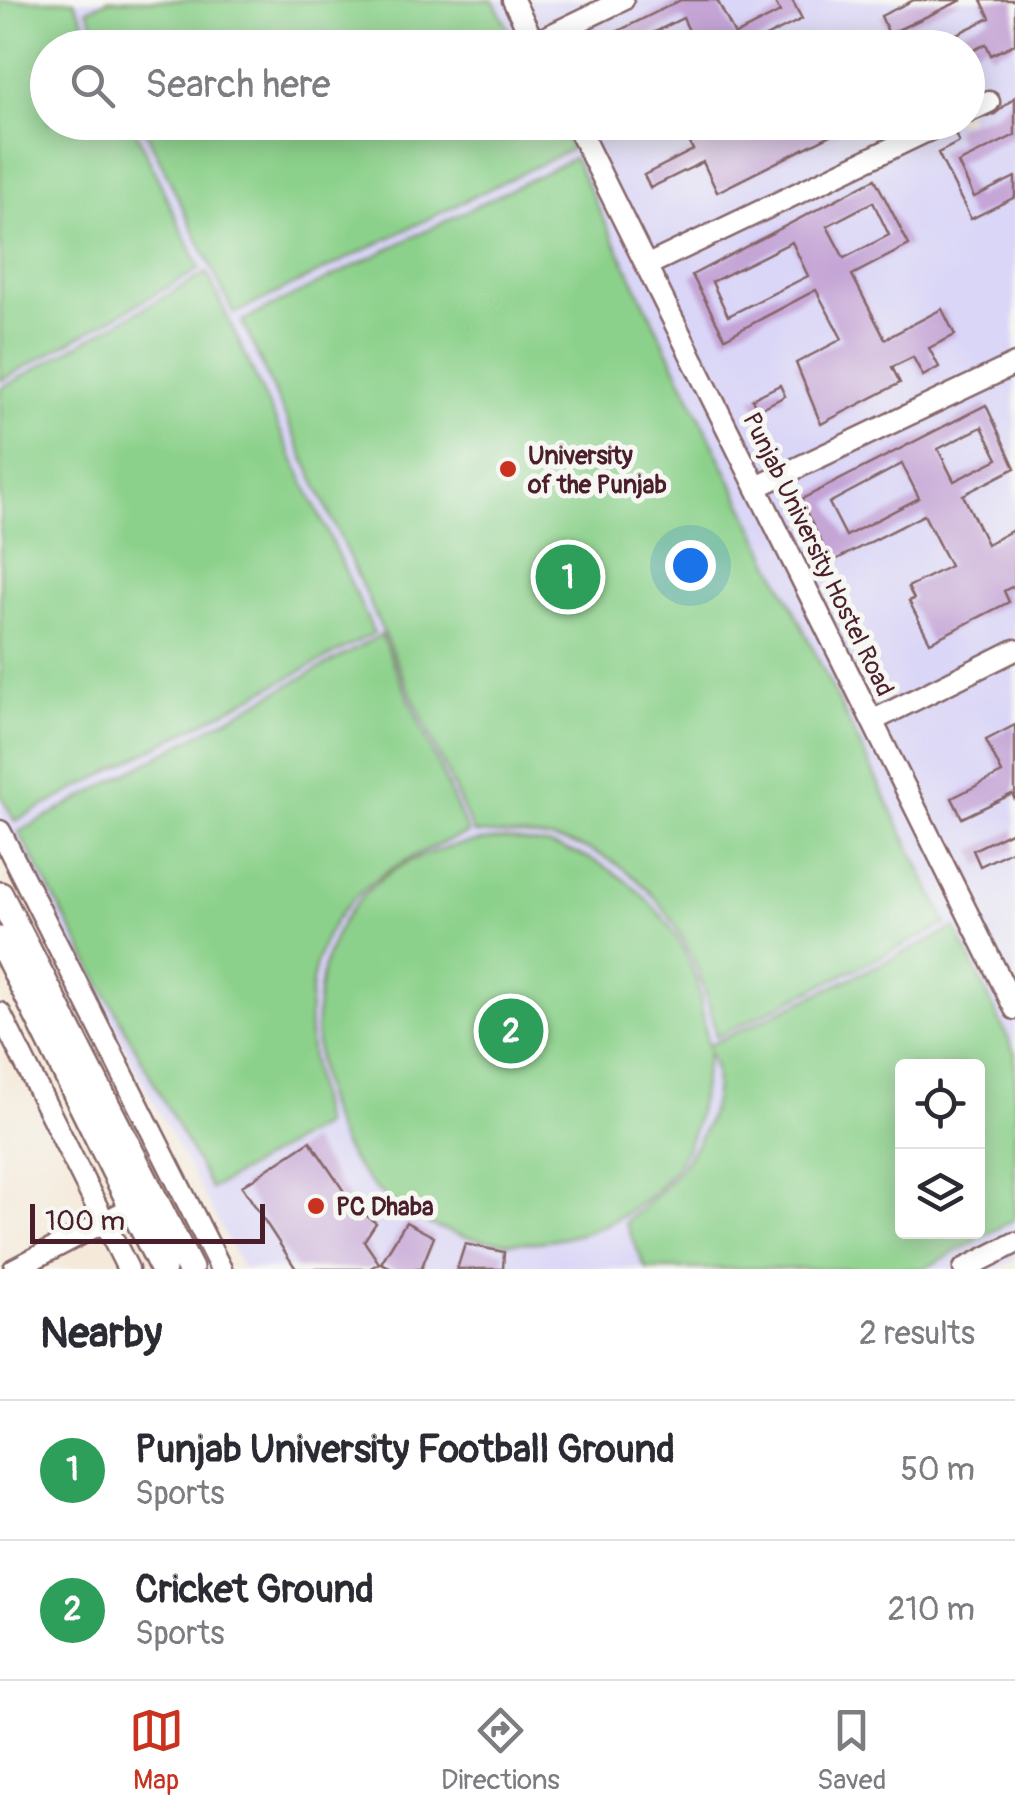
<!DOCTYPE html>
<style>
:root{--surface:#fff;--page:#f7f7f7;--text:#2b2b33;--muted:#7c7c81;--line:#e1e1e2;--accent:#c8321e}
body{margin:0;font-family:Pangolin,sans-serif;background:var(--page);color:var(--text)}
.controls{position:absolute;right:30px;bottom:30px;display:grid;overflow:hidden;border-radius:10px;box-shadow:0 5px 25px #0003}
.controls button{width:90px;height:90px;display:grid;place-items:center;padding:0;border:0;border-bottom:2px solid var(--line);background:var(--surface);color:var(--text);font:50px sans-serif}
.scale{position:absolute;left:30px;bottom:25px;width:235px;box-sizing:border-box;padding-left:10px;border:5px solid #4a1f2b;border-top:0;font-size:28px;line-height:35px;white-space:nowrap;color:#4a1f2b;-webkit-text-stroke:8px #f6f6f2;paint-order:stroke}
.you{position:absolute;left:690px;top:565px;width:35px;height:35px;margin:-25px;border:8px solid #fff;border-radius:50%;background:#1a73e8;box-shadow:0 0 0 15px #1a73e833}
.badge{display:grid;place-items:center;width:65px;height:65px;border-radius:50%;background:var(--accent);color:#fff;font-size:32px;font-weight:700}
.pin{position:absolute;translate:-50% -50%;border:5px solid #fff;box-shadow:0 2px 10px #0006}
.list{margin:0;padding:0;list-style:none}
h2{display:flex;justify-content:space-between;align-items:center;height:130px;margin:0;padding:0 40px;font-size:42px}
h2 small{font-size:32px;font-weight:400;color:var(--muted)}
.list li{display:grid;grid-template-columns:65px 1fr auto;gap:30px;align-items:center;box-sizing:border-box;height:140px;padding:0 40px;border-top:2px solid var(--line)}
.list b{display:block;font-size:38px;white-space:nowrap}
.list p{margin:0;font-size:32px;white-space:nowrap;color:var(--muted)}
.list em{font-size:32px;font-style:normal;color:var(--muted)}
.icon{flex:none;width:55px;height:55px;fill:none;stroke:currentColor;stroke-width:2;stroke-linecap:round;stroke-linejoin:round}
.map{position:relative;flex:none;width:1015px;height:1269px;overflow:hidden}
.search{position:absolute;background:var(--surface);box-shadow:0 5px 25px #0003;left:30px;right:30px;top:30px;height:110px;display:flex;align-items:center;gap:25px;box-sizing:border-box;padding:0 35px;border-radius:55px;color:var(--muted);font-size:38px}
.sheet{height:410px;background:var(--surface)}
nav{display:flex;justify-content:space-around;align-items:center;box-sizing:border-box;height:140px;border-top:2px solid var(--line);background:var(--surface);font-size:28px;color:var(--muted)}
nav a{display:grid;justify-items:center;gap:5px}
nav .on{color:var(--accent)}
.map>svg:first-child{display:block}
.built{fill:#dad6f7;fill-rule:evenodd}
.green{fill:#8cd18b;stroke:#6b785b;stroke-width:2.5;fill-rule:evenodd}
.building{fill:#c5a5d6;fill-rule:evenodd}
.lines{fill:none;stroke-linecap:round;stroke-linejoin:round}
.minor-casing{stroke:#866668;stroke-width:25}
.major-casing{stroke:#866668;stroke-width:30}
.minor{stroke:#fff;stroke-width:20}
.major{stroke:#fff;stroke-width:25}
.poi-dot{fill:#c8321e;stroke:#f6f6f2;stroke-width:4}
.labels{text-anchor:middle;stroke-width:10;stroke-linejoin:round;paint-order:stroke}
.poi-label{font-size:25px;font-weight:bold;fill:#4a1f2b;stroke:#f6f6f2;text-anchor:start}
.street-label{font-size:25px;fill:#4a1f2b;stroke:#f6f6f2}
</style>
<div class="map">
<svg width="1015" height="1269" viewBox="0 0 1015 1269">
<rect width="100%" height="100%" fill="#f6f6f2"/>
<filter id="ink" filterUnits="userSpaceOnUse"><feTurbulence type="fractalNoise" baseFrequency=".01" numOctaves="2"/><feDisplacementMap in="SourceGraphic" scale="20" xChannelSelector="R" yChannelSelector="G"/><feConvolveMatrix kernelMatrix="1 2 1 2 8 2 1 2 1" color-interpolation-filters="sRGB"/></filter>
<filter id="wash" filterUnits="userSpaceOnUse"><feTurbulence type="fractalNoise" baseFrequency=".0048" numOctaves="4" result="noise"/><feDisplacementMap in="SourceGraphic" scale="40" xChannelSelector="R" yChannelSelector="G"/><feGaussianBlur stdDeviation="2.25" result="paint"/><feColorMatrix in="noise" values="0 0 0 0 0 0 0 0 0 0 0 0 0 0 0 0 0 1.4 0 .05"/><feComposite in="paint" operator="in"/></filter>
<g filter="url(#wash)">
<rect width="100%" height="100%" fill="#f5eada"/>
<path class="built" d="M0,0H1015V1260L997,1269H243L0,815ZM48,48H968V122H48ZM902,1066H978V1232H902Z"/>
<path class="green" d="M0,0H74L96,47L48,48V122L132,123L200,269L0,381Z
M108,0H493L518,47H105L87,10Z
M142,123H557L571,149L234,314Z
M574,158L947,924L716,1037C702,957 659,869 573,844C542,835 507,835 474,833L242,321Z
M207,273L374,633L15,821L0,794V389Z
M381,635L468,833C310,890 290,969 323,1125L211,1189L19,832Z
M505,839C525,842 548,843 567,850C631,870 684,927 699,992C703,1010 704,1029 708,1046L956,928L1015,1053V1219L924,1269H646L625,1222C670,1189 737,1112 709,1052C700,1089 701,1126 680,1160C612,1269 435,1268 359,1170C330,1133 320,1089 317,1043C311,917 380,846 505,839ZM902,1066H978V1232H902Z"/>
<g id="blocks">
<path class="building" d="M681,0H717L735,35L780,12L774,0H792L802,19L743,48H697L683,18L623,48H584Z
M914,0H962L889,34L881,16Z
M981,0H1015V44L991,55L986,44L968,53V48H953L948,38L990,18Z
M1015,97V135L958,163L974,197L1015,177V197L971,219L938,153L959,142L954,132L959,125L995,114Z
M721,122H857L717,192L703,162L650,188L644,175L693,150L688,139Z
M875,179L909,245L852,275L885,339L942,309L955,335L929,348L939,367L923,376L913,357L892,367L900,383L821,424L796,363L842,339L816,290L725,338L692,275ZM873,202L889,235L844,258L827,226ZM792,242L808,276L728,316L712,282Z
M780,385L785,396L758,410L752,399Z
M986,405L1015,468L963,495L987,544L1015,529V585L1004,591L1009,602L930,642L909,601L914,599L908,587L950,566L924,515L831,562L800,500ZM982,427L998,459L954,481L938,449ZM902,464L919,498L846,536L829,503Z
M1015,725V800L1012,794L962,818L952,798L1002,773L986,740Z
M1015,830V849L980,866L973,850Z
M310,1141L353,1205L376,1223L364,1241L379,1263L369,1269H296L242,1186Z
M406,1222L434,1237L421,1269H394L381,1263Z
M465,1244L504,1252L503,1269H457Z"/>
</g>
</g>
<g filter="url(#ink)">
<use href="#blocks" fill-opacity="0" stroke="#866668" stroke-width="2.5"/>
<g class="lines">
<defs>
<path id="minor" d="M513,0L537,48
M534,43L623,0
M968,112L989,102
M575,122L1015,1009
M648,265L946,122
M757,487L1015,364
M874,720L1015,650
M0,831L221,1269
M0,1013L128,1269
M14,1269L131,1208
M964,1269L1015,1243"/>
<path id="major" d="M0,895L190,1269
M0,940L163,1269"/>
</defs>
<use href="#minor" class="minor-casing"/>
<use href="#major" class="major-casing"/>
<use href="#minor" class="minor"/>
<use href="#major" class="major"/>
</g>
</g>
<g class="poi-dot">
<circle cx="508" cy="469" r="10"/>
<circle cx="316" cy="1206" r="10"/>
</g>
<g class="labels">
<g class="poi-label">
<text x="528" y="464">University<tspan x="528" dy="29">of the Punjab</tspan></text>
<text x="336" y="1215">PC Dhaba</text>
</g>
<g class="street-label">
<text transform="translate(819 554) rotate(64)" y="9">Punjab University Hostel Road</text>
</g>
</g>
</svg>
<div class="controls">
<button><svg class="icon" aria-label="locate" viewBox="0 0 24 24"><circle cx="12" cy="12" r="6"/><path d="M12 2v4M12 18v4M2 12h4M18 12h4"/></svg></button>
<button><svg class="icon" aria-label="layers" viewBox="0 0 24 24"><path d="M12 4l9 5-9 5-9-5zM3 14l9 5 9-5"/></svg></button>
</div>
<div class="scale">100 m</div>
<div class="you"></div>
<div class="pin badge" style="left:568px;top:577px;background:#2e9e5b">1</div>
<div class="pin badge" style="left:511px;top:1031px;background:#2e9e5b">2</div>
<div class="search"><svg class="icon" aria-label="search" viewBox="0 0 24 24"><circle cx="10" cy="10" r="6"/><path d="M15 15l6 6"/></svg>Search here</div>
</div>
<section class="sheet">
<h2>Nearby<small>2 results</small></h2>
<ul class="list">
<li><span class="badge" style="background:#2e9e5b">1</span><div><b>Punjab University Football Ground</b><p>Sports</p></div><em>50 m</em></li>
<li><span class="badge" style="background:#2e9e5b">2</span><div><b>Cricket Ground</b><p>Sports</p></div><em>210 m</em></li>
</ul>
</section>
<nav>
<a class="on"><svg class="icon" aria-label="map" viewBox="0 0 24 24"><path d="M3 6l6-2 6 2 6-2v14l-6 2-6-2-6 2zM9 4v14M15 6v14"/></svg>Map</a>
<a><svg class="icon" aria-label="directions" viewBox="0 0 24 24"><path d="M12 3l9 9-9 9-9-9zM9 14v-3h6M13 9l2 2-2 2"/></svg>Directions</a>
<a><svg class="icon" aria-label="saved" viewBox="0 0 24 24"><path d="M7 4h10v16l-5-4-5 4z"/></svg>Saved</a>
</nav>
